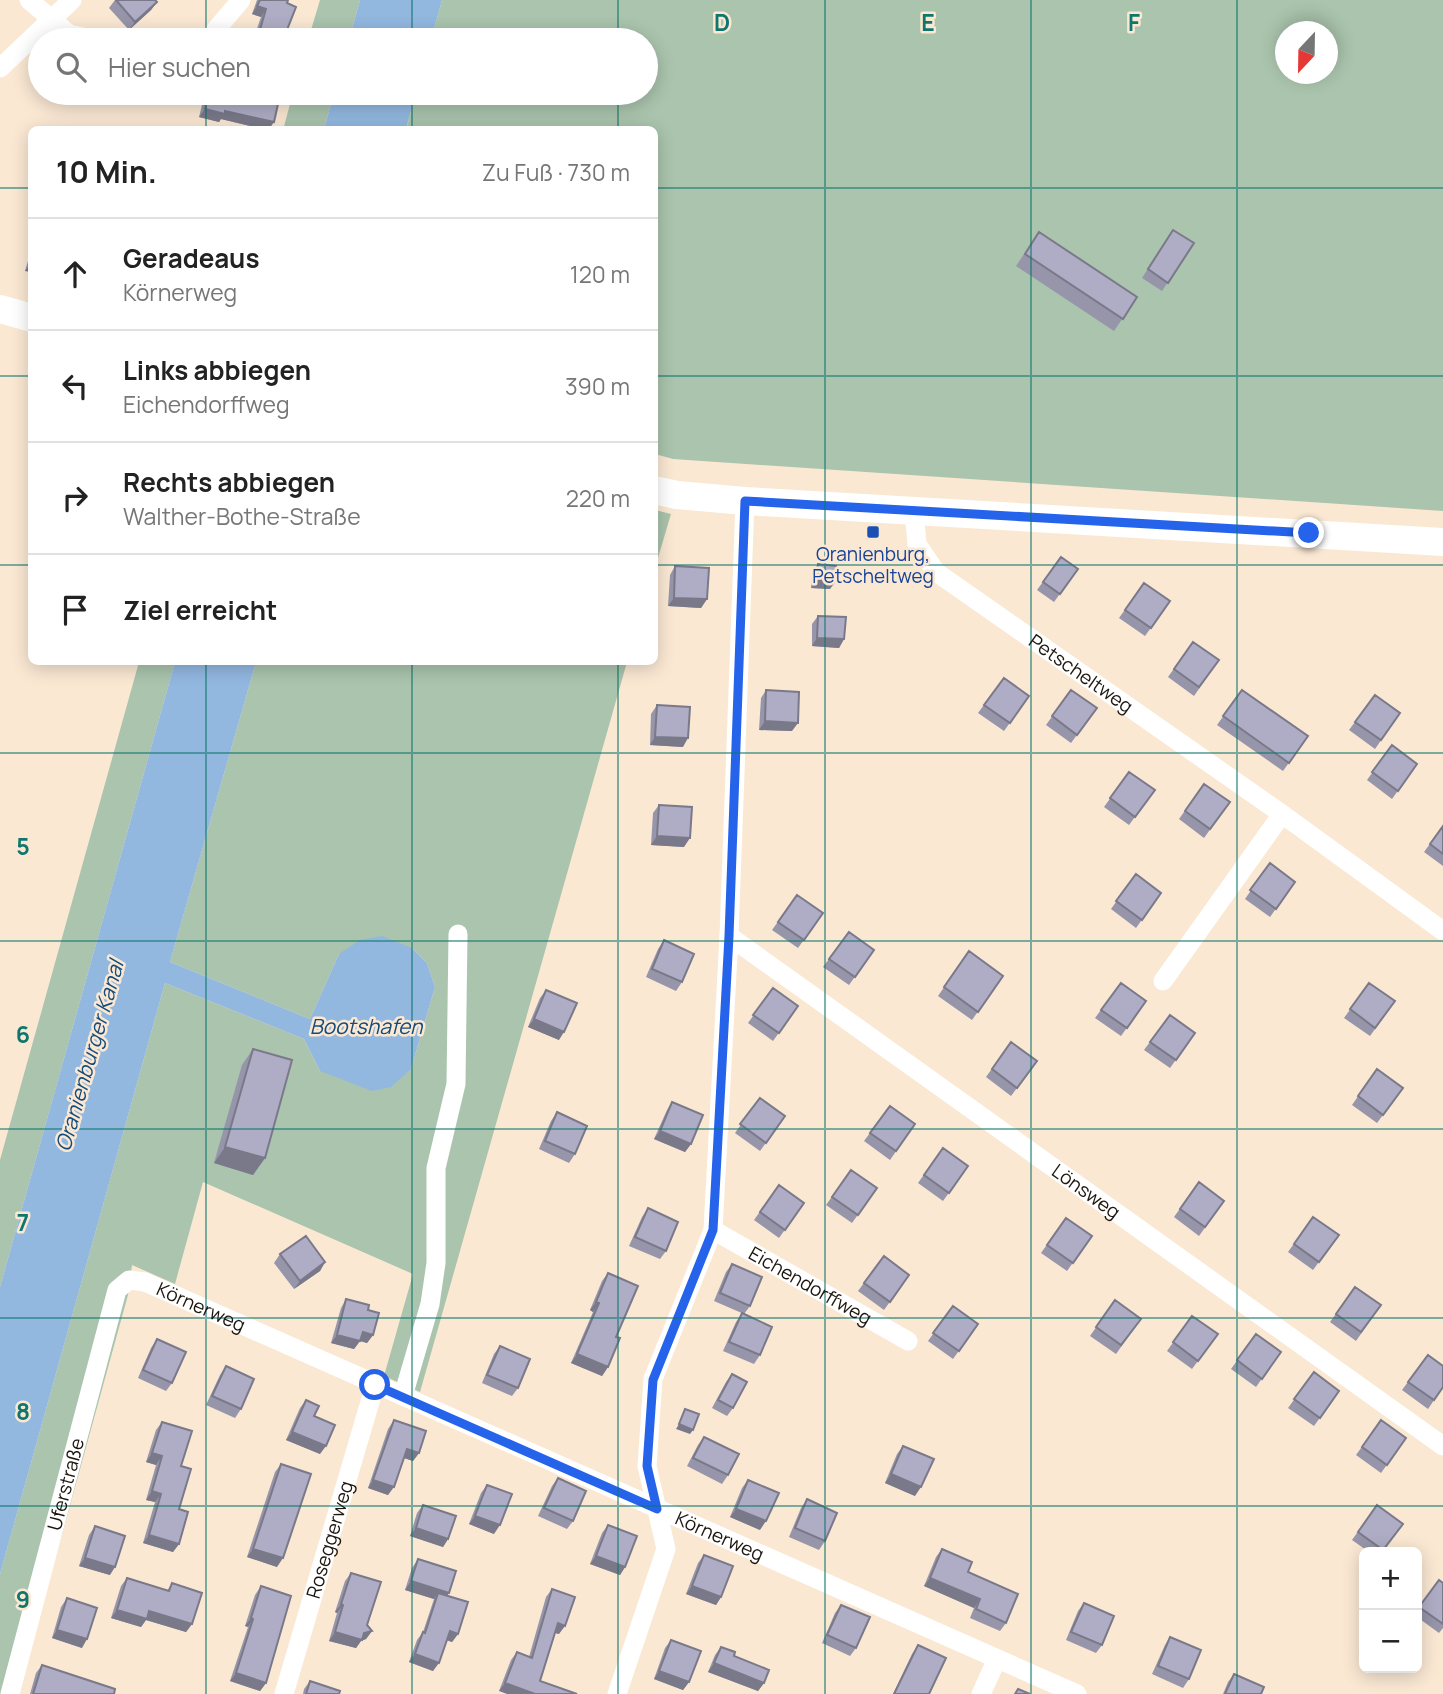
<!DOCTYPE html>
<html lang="de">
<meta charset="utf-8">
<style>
:root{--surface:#fff;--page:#f2f2f2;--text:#222;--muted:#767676;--line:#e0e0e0}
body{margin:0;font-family:Manrope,sans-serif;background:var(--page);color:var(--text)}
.controls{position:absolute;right:21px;bottom:21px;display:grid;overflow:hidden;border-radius:10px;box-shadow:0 4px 18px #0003}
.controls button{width:63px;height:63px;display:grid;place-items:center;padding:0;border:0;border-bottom:2px solid var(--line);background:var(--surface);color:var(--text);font:35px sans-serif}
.compass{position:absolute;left:1275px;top:21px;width:63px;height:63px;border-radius:50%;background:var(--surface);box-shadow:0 4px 18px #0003;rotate:202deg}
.stop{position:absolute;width:21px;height:21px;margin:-16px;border:5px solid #2563eb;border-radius:50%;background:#fff}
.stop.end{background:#2563eb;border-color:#fff;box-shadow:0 2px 7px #0008}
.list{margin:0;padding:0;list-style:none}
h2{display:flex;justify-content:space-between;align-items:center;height:91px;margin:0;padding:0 28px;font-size:30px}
h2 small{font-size:23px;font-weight:400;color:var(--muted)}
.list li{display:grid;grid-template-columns:46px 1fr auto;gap:21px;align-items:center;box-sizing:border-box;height:112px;padding:0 28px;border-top:2px solid var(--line)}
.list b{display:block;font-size:26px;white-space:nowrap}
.list p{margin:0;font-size:23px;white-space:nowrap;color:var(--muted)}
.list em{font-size:23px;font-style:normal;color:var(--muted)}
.icon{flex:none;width:38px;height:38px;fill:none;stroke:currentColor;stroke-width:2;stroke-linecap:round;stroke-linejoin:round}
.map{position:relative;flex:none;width:1443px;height:1694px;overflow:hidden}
.search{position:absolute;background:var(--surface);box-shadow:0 4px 18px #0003;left:28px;top:28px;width:630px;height:77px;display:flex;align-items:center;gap:18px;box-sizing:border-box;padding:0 24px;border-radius:38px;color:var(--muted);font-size:26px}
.panel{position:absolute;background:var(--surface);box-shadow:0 4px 18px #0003;left:28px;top:126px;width:630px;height:539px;border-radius:10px}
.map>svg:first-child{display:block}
.green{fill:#aac4ad;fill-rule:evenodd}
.water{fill:#92b8e0}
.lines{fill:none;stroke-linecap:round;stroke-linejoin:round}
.street{stroke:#fff;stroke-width:19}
.secondary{stroke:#fff;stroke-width:28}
.wall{fill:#9695a9}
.shaded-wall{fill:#7a798a}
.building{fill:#aeadc5;stroke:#7a798a;stroke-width:2}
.route{stroke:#2563eb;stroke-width:9}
.grid{fill:none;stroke:#0f766e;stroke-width:2;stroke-opacity:0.55}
.transit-dot{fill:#1a4fb4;stroke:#fae8d3;stroke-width:2.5}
.labels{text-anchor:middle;stroke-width:5;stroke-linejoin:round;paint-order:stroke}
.transit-label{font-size:19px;fill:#164399;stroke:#fae8d3}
.street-label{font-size:19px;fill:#1c160f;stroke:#fae8d3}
.water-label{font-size:21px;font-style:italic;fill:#144b7d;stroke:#fae8d3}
.grid-label{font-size:23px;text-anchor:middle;font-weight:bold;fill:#0f766e;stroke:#fae8d3;stroke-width:5;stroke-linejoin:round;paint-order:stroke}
</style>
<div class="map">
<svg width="1443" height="1694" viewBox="0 0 1443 1694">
<rect width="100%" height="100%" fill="#fae8d3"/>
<path class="green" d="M320,0H360L349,40H308Z
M442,0H1443V511L673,459L655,454L654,130H406L416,93H646V40H431ZM1286,32H1328V74H1286Z
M293,93H334L324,129L283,130Z
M655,510L671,514L655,568L654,510Z
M139,662H175L0,1287V1160Z
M256,662H627L420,1392L384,1376L413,1274L203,1182L175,1284L132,1265L128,1295L18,1694H0V1574L165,983L304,1039L320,1071L411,1069L435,987L427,963L412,948L339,954L310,1019L170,962Z"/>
<path class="water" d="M360,0H442L431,40H349Z
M334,93H416L406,129H324Z
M175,662H256L170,962L310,1019L339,954L360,940L382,936L412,948L427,963L435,987L411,1069L391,1087L372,1091L320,1071L304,1039L165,983L0,1574V1287Z"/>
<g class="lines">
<g class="street">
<path d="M29,0L69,34L97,40"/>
<path d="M207,40L241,0"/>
<path d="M0,68L72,0"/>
<path id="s1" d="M914,510L917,544L936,572L1282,814L1443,931"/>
<path id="s2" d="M729,936L1443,1446"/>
<path d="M1163,981L1282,814"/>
<path id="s3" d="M713,1230L908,1341"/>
<path d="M403,1396L430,1304L436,1263V1168L456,1084L458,934"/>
<path id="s4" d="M10,1694L117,1290L129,1280L145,1282L1077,1694"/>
<path id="s5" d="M284,1694L375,1385"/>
<path d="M617,1694L666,1549L647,1466L653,1379L713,1230L729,936L745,501"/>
<path d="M981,1694L997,1659"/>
</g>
<path class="secondary" d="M0,309L32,318
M654,490L677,495L745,501L1443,542"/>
</g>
<path class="wall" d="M115,0H155L157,2L151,10L129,30L109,8Z
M257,0H288L283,40H253L261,17L252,14Z
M205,93H271L274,122L268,130H266L221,119L219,122L199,117Z
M1173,230L1194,243L1162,291L1142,278Z
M1039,232L1137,297L1114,331L1016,266Z
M32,248V272L25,271Z
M1061,557L1078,569L1054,602L1037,590Z
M818,564L830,589L811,588L812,573Z
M675,566L707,599L701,608L668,606L670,575Z
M1144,583L1170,601L1145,636L1119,618Z
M818,616L844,639L839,648L812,646V624Z
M1193,642L1219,660L1194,696L1168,677Z
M1004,678L1029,696L1004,731L978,713Z
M766,690L792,731L759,730L761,698Z
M1071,690L1097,708L1071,743L1046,725Z
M1242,690L1308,736L1283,771L1217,725Z
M1375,695L1400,713L1375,749L1349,730Z
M657,705L683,747L650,745L651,714Z
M1392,745L1417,764L1392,799L1367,780Z
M1129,772L1155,790L1129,825L1104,807Z
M1204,784L1230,802L1204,838L1179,819Z
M659,805L684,847L651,845L653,813Z
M1443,826V866L1424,852Z
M1270,863L1295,882L1270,917L1245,899Z
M1136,874L1161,893L1136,928L1111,909Z
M797,895L823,913L798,948L772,930Z
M849,932L874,950L849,985L823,967Z
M664,940L682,982L676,991L646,977L658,949Z
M969,951L1003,976L972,1020L938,996Z
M1121,983L1146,1001L1121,1036L1095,1018Z
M1369,983L1395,1001L1370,1036L1344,1018Z
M773,988L798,1006L773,1041L748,1023Z
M546,990L559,1040L528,1027L540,998Z
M1170,1015L1195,1033L1170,1068L1144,1050Z
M1011,1042L1037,1061L1011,1096L986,1077Z
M253,1049L265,1158L253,1175L214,1163L242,1065Z
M1377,1069L1403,1088L1377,1123L1352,1105Z
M760,1098L785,1116L760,1151L735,1133Z
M672,1102L691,1144L685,1152L654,1139L667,1110Z
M890,1106L915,1124L890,1160L864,1141Z
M557,1112L575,1154L569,1163L539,1149L551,1121Z
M943,1148L968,1166L943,1201L918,1183Z
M851,1170L877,1188L852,1223L826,1205Z
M1199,1182L1224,1201L1199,1236L1174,1217Z
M779,1185L804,1203L779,1238L754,1220Z
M648,1208L666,1251L660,1259L629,1246L642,1217Z
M1313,1217L1339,1235L1313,1270L1288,1252Z
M1066,1218L1092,1236L1067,1271L1041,1253Z
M280,1254L325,1262L320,1271L294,1289L274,1263Z
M884,1256L909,1275L884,1310L858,1291Z
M732,1264L750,1306L744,1314L714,1301L726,1272Z
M608,1273L616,1337L608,1367L602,1376L571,1363L593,1312L590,1310L602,1281Z
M1355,1287L1381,1305L1356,1341L1330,1322Z
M346,1299L368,1310L373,1335L367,1343L360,1341L354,1349L331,1343L341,1308Z
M1115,1300L1141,1319L1116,1354L1090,1336Z
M953,1306L978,1324L953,1359L928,1341Z
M742,1313L760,1355L754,1364L723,1351L736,1322Z
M1192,1316L1218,1334L1192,1369L1167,1351Z
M1256,1334L1281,1352L1256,1387L1231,1369Z
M157,1339L172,1383L166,1391L138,1378L151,1348Z
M500,1346L518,1388L512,1396L482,1383L494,1354Z
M1428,1355L1443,1387L1428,1409L1402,1390Z
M226,1366L241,1409L235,1418L206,1405L220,1375Z
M1314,1372L1339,1391L1314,1426L1288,1408Z
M732,1374L733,1408L727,1416L712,1408L726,1382Z
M306,1400L314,1416L320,1454L286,1440L300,1408Z
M394,1420L419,1453L413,1461L404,1458L388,1495L368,1488L388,1429Z
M1381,1420L1406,1438L1381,1473L1356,1455Z
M162,1422L181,1466L179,1544L173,1552L143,1543L155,1502L146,1500L156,1465L146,1462L156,1430Z
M704,1437L728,1475L722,1484L687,1466L698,1445Z
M903,1446L915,1496L885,1483L897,1454Z
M281,1464L277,1567L247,1557L275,1472Z
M558,1478L573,1521L567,1529L538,1516L552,1486Z
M748,1480L760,1530L730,1517L742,1488Z
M487,1485L494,1534L469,1524L481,1493Z
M807,1499L825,1541L819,1550L789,1537L801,1508Z
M423,1505L448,1539L443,1547L410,1536L417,1513Z
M1377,1505L1403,1524L1382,1552H1369L1352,1540Z
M608,1525L625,1567L620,1575L590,1564L602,1533Z
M95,1526L110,1575L79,1566L89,1535Z
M942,1549L1006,1623L1000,1631L970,1618L974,1608L924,1586L936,1557Z
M704,1555L721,1597L716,1605L686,1594L698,1563Z
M418,1559L448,1596L458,1634L452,1642L446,1640L433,1671L409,1662L417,1640L423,1632L434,1599L405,1590L412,1568Z
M351,1573L367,1625L372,1631L366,1639L361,1641L356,1648L329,1641L337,1613L335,1612L345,1581Z
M127,1578L167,1591L172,1583L192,1624L186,1632L146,1620L141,1627L111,1618L121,1586Z
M1439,1580L1443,1583V1628L1439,1633L1417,1617V1610Z
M261,1586L266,1683L260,1691L230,1681L248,1627L245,1626L255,1595Z
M552,1589L559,1634L555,1633L540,1681L499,1691L511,1660L517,1652L529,1657L546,1597Z
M67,1598L82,1648L52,1638L61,1607Z
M1084,1603L1102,1645L1096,1653L1066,1640L1078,1611Z
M841,1605L856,1648L850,1656L822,1643L835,1613Z
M1170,1637L1189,1679L1183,1688L1152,1674L1165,1645Z
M671,1640L689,1682L683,1690L654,1679L665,1648Z
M918,1645L929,1694H893L912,1654Z
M721,1647L764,1683L758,1691L708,1672L715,1655Z
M42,1665L114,1694H30L36,1673Z
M1234,1674L1261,1694H1223L1228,1682Z
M310,1681L339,1694H303L304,1689Z"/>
<path class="shaded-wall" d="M157,2L151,10L129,30L135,22Z
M257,6L266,9L261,17L252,14Z
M64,93H77L75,95Z
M135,93H159L166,94L160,103L132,96Z
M205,109L225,111L274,122L268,130L221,119L219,122L199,117Z
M32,262V272L25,271Z
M817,580L836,581L830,589L811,588Z
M674,598L707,599L701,608L668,606Z
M817,638L844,639L839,648L812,646Z
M765,721L798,723L792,731L759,730Z
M655,737L688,738L683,747L650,745Z
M657,836L690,838L684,847L651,845Z
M534,1019L564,1032L559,1040L528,1027Z
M660,1131L691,1144L685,1152L654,1139Z
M225,1147L265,1158L253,1175L214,1163Z
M325,1262L320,1271L294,1289L300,1281Z
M596,1302L599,1303L593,1312L590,1310Z
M363,1332L373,1335L367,1343L357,1340Z
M337,1335L360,1341L354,1349L331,1343Z
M577,1354L608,1367L602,1376L571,1363Z
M679,1424L693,1430L690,1434L676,1429Z
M292,1432L326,1446L320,1454L286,1440Z
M407,1449L419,1453L413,1461L401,1457Z
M152,1453L162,1456L156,1465L146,1462Z
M891,1474L921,1487L915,1496L885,1483Z
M373,1480L394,1487L388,1495L368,1488Z
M152,1491L161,1494L155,1502L146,1500Z
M736,1509L766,1521L760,1530L730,1517Z
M475,1516L500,1525L494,1534L469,1524Z
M416,1528L448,1539L443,1547L410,1536Z
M149,1535L179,1544L173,1552L143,1543Z
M253,1549L283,1558L277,1567L247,1557Z
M596,1556L625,1567L620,1575L590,1564Z
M85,1558L115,1567L110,1575L79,1566Z
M930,1578L980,1599L974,1608L924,1586Z
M411,1581L449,1593L443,1602L438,1593L434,1599L405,1590Z
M692,1586L721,1597L716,1605L686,1594Z
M341,1604L343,1605L337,1613L335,1612Z
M117,1610L149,1611L192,1624L186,1632L146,1620L141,1627L111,1618Z
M251,1618L253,1619L248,1627L245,1626Z
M558,1623L565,1626L559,1634L552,1632Z
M57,1630L87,1639L82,1648L52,1638Z
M372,1631L366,1639L361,1641L356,1648L329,1641L335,1632L364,1633Z
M450,1631L458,1634L452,1642L444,1639Z
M415,1654L439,1663L433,1671L409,1662Z
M714,1663L764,1683L758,1691L708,1672Z
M659,1671L689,1682L683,1690L654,1679Z
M236,1673L266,1683L260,1691L230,1681Z
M505,1683L535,1694H507L499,1691Z"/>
<path class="building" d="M116,0H155L157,2L135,22Z
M260,0H288L287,3L296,7L283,40H257L266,9L257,6Z
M209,93H271L280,95L274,122L225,111V114L205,109Z
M1173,230L1194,243L1168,283L1148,269Z
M1039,232L1137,297L1123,319L1025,254Z
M1061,557L1078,569L1060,594L1043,582Z
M818,564L836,566V581L817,580Z
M675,566L709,568L707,599L674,598Z
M1144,583L1170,601L1151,628L1125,610Z
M818,616L846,617L844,639L817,638Z
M1193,642L1219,660L1199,687L1174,669Z
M1004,678L1029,696L1010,723L984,705Z
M766,690L799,692L798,723L765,721Z
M1071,690L1097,708L1077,735L1052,716Z
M1242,690L1308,736L1289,763L1223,716Z
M1375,695L1400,713L1381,740L1355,722Z
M657,705L690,707L688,738L655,737Z
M1392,745L1417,764L1398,791L1372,772Z
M1129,772L1155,790L1135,817L1110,798Z
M1204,784L1230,802L1210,829L1185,811Z
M659,805L692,807L690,838L657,836Z
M1443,826V854L1430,844Z
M1270,863L1295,882L1276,909L1250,890Z
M1136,874L1161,893L1142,920L1116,901Z
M797,895L823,913L804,940L778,922Z
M849,932L874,950L855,977L829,959Z
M664,940L694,954L682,982L652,969Z
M969,951L1003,976L978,1012L944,987Z
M1121,983L1146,1001L1127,1028L1101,1010Z
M1369,983L1395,1001L1375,1028L1350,1009Z
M773,988L798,1006L779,1033L753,1015Z
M546,990L577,1003L564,1032L534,1019Z
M1170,1015L1195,1033L1176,1060L1150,1042Z
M1011,1042L1037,1061L1017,1088L992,1069Z
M253,1049L292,1060L265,1158L225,1147Z
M1377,1069L1403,1088L1383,1115L1358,1096Z
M760,1098L785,1116L766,1143L740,1124Z
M672,1102L703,1115L691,1144L660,1131Z
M890,1106L915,1124L896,1151L870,1133Z
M557,1112L587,1126L575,1154L545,1141Z
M943,1148L968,1166L949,1193L924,1175Z
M851,1170L877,1188L858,1215L832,1197Z
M1199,1182L1224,1201L1205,1227L1180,1209Z
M779,1185L804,1203L785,1230L760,1212Z
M648,1208L678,1222L666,1251L635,1237Z
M1313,1217L1339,1235L1319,1262L1294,1244Z
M1066,1218L1092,1236L1073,1263L1047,1245Z
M306,1236L325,1262L300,1281L280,1254Z
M884,1256L909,1275L890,1302L864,1283Z
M732,1264L762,1277L750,1306L720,1293Z
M608,1273L638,1286L616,1337L620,1338L608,1367L577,1354L599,1303L596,1302Z
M1355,1287L1381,1305L1361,1332L1336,1314Z
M346,1299L369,1305L368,1310L379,1313L373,1335L363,1332L360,1341L337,1335Z
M1115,1300L1141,1319L1121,1345L1096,1327Z
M953,1306L978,1324L959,1351L933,1333Z
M742,1313L772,1327L760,1355L729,1342Z
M1192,1316L1218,1334L1198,1361L1173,1342Z
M1256,1334L1281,1352L1262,1379L1237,1360Z
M157,1339L186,1352L172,1383L143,1370Z
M500,1346L530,1359L518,1388L487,1375Z
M1428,1355L1443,1366V1387L1434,1400L1408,1382Z
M226,1366L254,1379L241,1409L212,1396Z
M1314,1372L1339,1391L1320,1418L1294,1399Z
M732,1374L747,1382L733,1408L718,1400Z
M306,1400L319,1406L314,1416L335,1425L326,1446L292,1432Z
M685,1409L699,1414L693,1430L679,1424Z
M394,1420L426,1431L419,1453L407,1449L394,1487L373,1480Z
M1381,1420L1406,1438L1387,1465L1362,1447Z
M162,1422L192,1431L181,1466L191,1469L179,1509L188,1512L179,1544L149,1535L161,1494L152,1491L162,1456L152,1453Z
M704,1437L739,1454L728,1475L693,1458Z
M903,1446L934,1459L921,1487L891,1474Z
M281,1464L311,1474L283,1558L253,1549Z
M558,1478L586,1491L573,1521L544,1508Z
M748,1480L779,1493L766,1521L736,1509Z
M487,1485L512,1494L500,1525L475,1516Z
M807,1499L837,1513L825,1541L795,1528Z
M423,1505L456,1516L448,1539L416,1528Z
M1377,1505L1403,1524L1383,1550L1358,1532Z
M608,1525L637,1536L625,1567L596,1556Z
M95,1526L125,1536L115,1567L85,1558Z
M942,1549L972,1562L968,1572L1018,1594L1006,1623L976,1609L980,1599L930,1578Z
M704,1555L733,1566L721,1597L692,1586Z
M418,1559L456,1571L449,1593L411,1581Z
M351,1573L381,1582L367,1625L372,1631L364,1633L362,1640L335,1632L343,1605L341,1604Z
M127,1578L169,1591L172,1583L202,1593L192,1624L149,1611L147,1619L117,1610Z
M1439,1580L1443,1583V1624L1419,1607Z
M261,1586L291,1596L266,1683L236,1673L253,1619L251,1618Z
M552,1589L575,1597L565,1626L558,1623L540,1681L577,1694H535L505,1683L517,1652L532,1658Z
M438,1593L468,1602L458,1634L450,1631L439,1663L415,1654L423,1632L425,1633Z
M67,1598L97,1608L87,1639L57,1630Z
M1084,1603L1114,1616L1102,1645L1071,1632Z
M841,1605L870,1617L856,1648L827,1635Z
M1170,1637L1201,1650L1189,1679L1158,1666Z
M671,1640L701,1651L689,1682L659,1671Z
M918,1645L946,1658L929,1694H894Z
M721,1647L735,1652L734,1656L769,1670L764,1683L714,1663Z
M42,1665L115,1689L114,1694H33Z
M1234,1674L1264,1687L1261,1694H1225Z
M310,1681L340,1691L339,1694H306Z
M1018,1689L1030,1694H1015Z"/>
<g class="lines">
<path class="route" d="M375,1385L657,1509L647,1466L653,1380L713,1230L729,936L745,501L1309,533"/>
</g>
<path class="grid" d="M206,0V40M412,0V40M618,0V40M825,0V1694M1031,0V1694M1237,0V1694M206,93V130M412,93V130M618,93V130M0,188H32M654,188H1443M0,376H32M654,376H1443M0,565H32M654,565H1443M206,662V1694M412,662V1694M618,662V1694M0,753H1443M0,941H1443M0,1129H1443M0,1318H1443M0,1506H1443"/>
<rect class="transit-dot" x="866" y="525" width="14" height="14" rx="3.5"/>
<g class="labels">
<g class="transit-label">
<text x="873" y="561">Oranienburg,<tspan x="873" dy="22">Petscheltweg</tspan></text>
</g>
<g class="street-label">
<text dy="7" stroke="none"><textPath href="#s1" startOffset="245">Petscheltweg</textPath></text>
<text dy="7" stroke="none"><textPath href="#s2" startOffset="439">Lönsweg</textPath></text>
<text dy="7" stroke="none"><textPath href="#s3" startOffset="112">Eichendorffweg</textPath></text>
<text dy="7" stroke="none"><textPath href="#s4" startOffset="511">Körnerweg</textPath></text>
<text dy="7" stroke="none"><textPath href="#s4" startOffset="217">Uferstraße</textPath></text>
<text dy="7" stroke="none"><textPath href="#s4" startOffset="1078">Körnerweg</textPath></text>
<text dy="7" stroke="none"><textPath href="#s5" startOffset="161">Roseggerweg</textPath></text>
</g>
<g class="water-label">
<text x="366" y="1034">Bootshafen</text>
<text transform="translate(90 1056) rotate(-74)" y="7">Oranienburger Kanal</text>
</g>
</g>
<g class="grid-label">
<text x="722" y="31">D</text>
<text x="928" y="31">E</text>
<text x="1134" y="31">F</text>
<text x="23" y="855">5</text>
<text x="23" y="1043">6</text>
<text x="23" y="1231">7</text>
<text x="23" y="1420">8</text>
<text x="23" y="1608">9</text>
</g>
</svg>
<div class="controls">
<button>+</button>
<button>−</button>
</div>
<svg class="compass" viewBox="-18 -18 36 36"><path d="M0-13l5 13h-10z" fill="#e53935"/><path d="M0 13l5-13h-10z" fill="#767676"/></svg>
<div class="stop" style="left:375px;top:1385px"></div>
<div class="stop end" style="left:1309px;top:533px"></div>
<div class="search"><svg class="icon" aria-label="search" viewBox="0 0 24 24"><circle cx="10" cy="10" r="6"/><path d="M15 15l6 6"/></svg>Hier suchen</div>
<section class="panel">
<h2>10 Min.<small>Zu Fuß · 730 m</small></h2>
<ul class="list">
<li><svg class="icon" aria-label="ahead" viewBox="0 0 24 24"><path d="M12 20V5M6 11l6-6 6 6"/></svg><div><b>Geradeaus</b><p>Körnerweg</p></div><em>120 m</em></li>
<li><svg class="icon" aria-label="left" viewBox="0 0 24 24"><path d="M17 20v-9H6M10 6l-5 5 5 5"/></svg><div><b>Links abbiegen</b><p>Eichendorffweg</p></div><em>390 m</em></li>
<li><svg class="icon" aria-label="right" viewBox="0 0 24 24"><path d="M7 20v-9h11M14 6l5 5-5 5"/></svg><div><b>Rechts abbiegen</b><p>Walther-Bothe-Straße</p></div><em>220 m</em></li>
<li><svg class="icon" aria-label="arrive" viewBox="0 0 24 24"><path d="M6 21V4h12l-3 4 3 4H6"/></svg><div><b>Ziel erreicht</b></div></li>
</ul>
</section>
</div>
